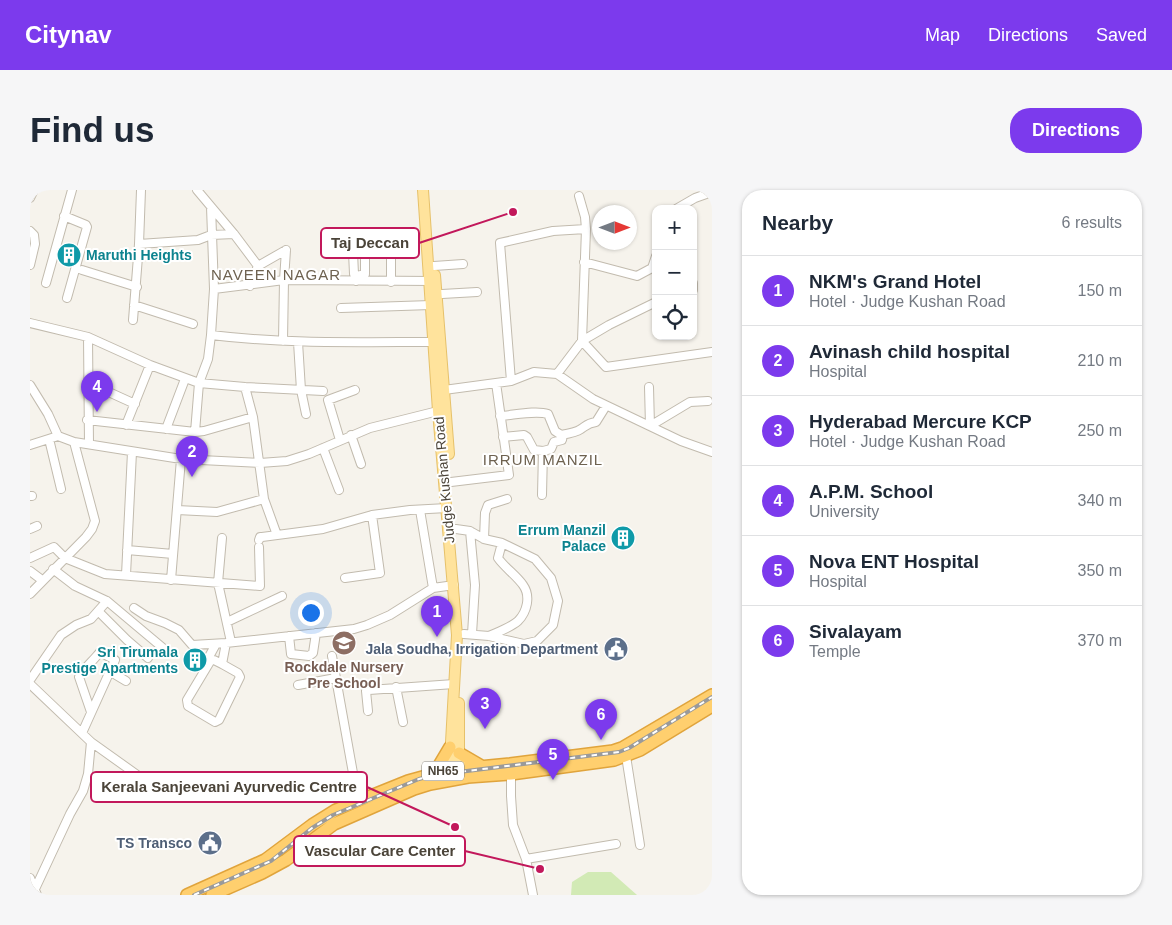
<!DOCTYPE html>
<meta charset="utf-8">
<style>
:root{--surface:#fff;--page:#f6f6f7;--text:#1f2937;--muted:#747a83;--line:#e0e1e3;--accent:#7c3aed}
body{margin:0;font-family:Arial,sans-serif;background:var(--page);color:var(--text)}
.controls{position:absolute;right:15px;top:15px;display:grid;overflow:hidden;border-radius:10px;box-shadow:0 1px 4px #0004}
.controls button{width:45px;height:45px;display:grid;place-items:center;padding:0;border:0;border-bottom:1px solid var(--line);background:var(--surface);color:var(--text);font:25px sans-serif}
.compass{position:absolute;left:562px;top:15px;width:45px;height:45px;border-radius:50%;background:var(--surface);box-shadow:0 1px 4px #0004;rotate:90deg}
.you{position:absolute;left:280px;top:422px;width:18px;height:18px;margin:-12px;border:4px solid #fff;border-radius:50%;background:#1a73e8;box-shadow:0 0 0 8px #1a73e833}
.badge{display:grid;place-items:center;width:32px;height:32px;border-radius:50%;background:var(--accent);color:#fff;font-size:16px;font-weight:700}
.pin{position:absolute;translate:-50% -41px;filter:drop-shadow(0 1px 2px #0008)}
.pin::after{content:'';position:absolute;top:26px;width:18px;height:15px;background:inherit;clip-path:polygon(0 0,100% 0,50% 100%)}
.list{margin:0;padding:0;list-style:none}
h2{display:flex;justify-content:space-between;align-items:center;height:65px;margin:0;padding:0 20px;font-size:21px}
h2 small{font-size:16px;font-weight:400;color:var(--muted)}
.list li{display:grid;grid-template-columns:32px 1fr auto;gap:15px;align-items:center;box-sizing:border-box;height:70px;padding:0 20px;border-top:1px solid var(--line)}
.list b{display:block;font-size:19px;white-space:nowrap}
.list p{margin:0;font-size:16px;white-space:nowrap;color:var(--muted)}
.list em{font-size:16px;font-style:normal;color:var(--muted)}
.icon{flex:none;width:28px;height:28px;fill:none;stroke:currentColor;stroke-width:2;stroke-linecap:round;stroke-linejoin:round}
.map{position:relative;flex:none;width:682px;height:705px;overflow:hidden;border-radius:20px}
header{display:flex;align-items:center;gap:30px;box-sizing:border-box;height:70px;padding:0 25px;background:var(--accent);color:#fff}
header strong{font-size:24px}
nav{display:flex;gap:28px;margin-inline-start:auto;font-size:18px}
.intro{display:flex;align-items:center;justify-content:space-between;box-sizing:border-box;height:120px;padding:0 30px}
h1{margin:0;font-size:35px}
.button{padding:12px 22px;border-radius:20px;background:var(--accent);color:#fff;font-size:18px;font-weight:700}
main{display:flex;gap:30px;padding:0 30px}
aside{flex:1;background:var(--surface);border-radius:20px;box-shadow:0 1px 4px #0004}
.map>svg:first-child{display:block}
.green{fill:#d2eab5}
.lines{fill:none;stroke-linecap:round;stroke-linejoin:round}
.minor-casing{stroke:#c2bbae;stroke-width:10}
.major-casing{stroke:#e6c16a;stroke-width:12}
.highway-casing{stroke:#e0a43c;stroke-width:14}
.minor{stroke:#fff;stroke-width:8}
.major{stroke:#ffe39c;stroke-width:10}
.highway{stroke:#ffcf6e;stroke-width:11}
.rail-casing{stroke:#9a9a9a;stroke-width:4}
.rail{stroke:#fff;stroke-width:2;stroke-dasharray:5.5;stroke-linecap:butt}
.labels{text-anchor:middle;stroke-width:4;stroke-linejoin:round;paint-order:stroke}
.shield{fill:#fff;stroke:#817c74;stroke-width:1}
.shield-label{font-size:12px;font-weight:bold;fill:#4b4439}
.culture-label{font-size:14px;font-weight:bold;fill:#0d838f;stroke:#fff;text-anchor:end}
.street-label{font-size:14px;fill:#4b4439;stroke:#fff}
.service-label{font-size:14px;font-weight:bold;fill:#4e5e75;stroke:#fff;text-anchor:end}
.education-label{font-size:14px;font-weight:bold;fill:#785e54;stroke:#fff}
.neighbourhood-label{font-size:15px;letter-spacing:1px;fill:#6e6250;stroke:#fff}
.leader{fill:none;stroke:#c2185b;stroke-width:2}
.callout-dot{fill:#c2185b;stroke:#fff;stroke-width:2}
.callout{fill:#fff;stroke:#c2185b;stroke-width:2}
.callout-label{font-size:15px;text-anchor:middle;font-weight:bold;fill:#4b4439}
</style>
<header>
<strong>Citynav</strong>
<nav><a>Map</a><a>Directions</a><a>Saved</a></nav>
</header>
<div class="intro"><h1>Find us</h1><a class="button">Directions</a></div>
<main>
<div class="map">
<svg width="682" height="705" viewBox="0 0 682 705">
<rect width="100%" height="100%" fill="#f6f3ec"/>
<path class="green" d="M558,682H581L607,705H541L542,692Z"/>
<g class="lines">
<defs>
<path id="minor" d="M167,0L204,44L228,76L256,60
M549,6L555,27L556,39L552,151L576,177L682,162
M0,8L4,0
M646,19L665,8L682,2
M34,26L56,35L57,37L37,108
M0,41L4,45L5,54L0,75
M109,54L168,50L181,45L204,44
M323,62L324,84L327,86L326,91
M361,63V92
M554,72L607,86L622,78L626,66
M404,76L433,74
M52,80L107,97
M327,86L335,84V63
M16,93L42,0
M663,93V100
M220,96L228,76
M184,99L254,90L404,91
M412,104L447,102
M104,115L163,134
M311,118L401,115
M103,130L109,54L111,0
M0,133L58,147L120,175L169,193L215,197L293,201
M181,145C255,154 329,152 403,152
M58,147L59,254
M253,151L254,90L256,60
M268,152L271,200L276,224
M527,184L552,151L579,135L626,112
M481,191L470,53L523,41L556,39
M59,193L105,214
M0,195L18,224L28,246
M215,197L223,227L234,309L247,345
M619,197L620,236L660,212L678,211
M414,200L481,191L504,182L527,184L563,209L651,251L682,262
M470,226C484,225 506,220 518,224L525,241L531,245C537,244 547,242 551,239C557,235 558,233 566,232L576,216
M57,230L165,242L174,241L223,227
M96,235L120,175
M136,239L155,189
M165,242L169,193L178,169L181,145L184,99L181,17
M321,245L331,274
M473,247L494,245L497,247L504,260L513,261L512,305
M19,249L31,299
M310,250L298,210L325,200
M0,255L28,246L44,252L151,269L230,273L257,271L279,264L340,238L408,221
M293,258L309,300
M513,261L521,259L524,252L532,250L533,245
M421,292L479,285L466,193
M0,306H2
M147,320L187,322L234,309
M390,320L403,398
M0,339L7,336
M426,339L440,341L454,349L472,353L505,369L521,388L528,411L523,435L507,451L494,454L459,446L434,444
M440,341L445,395L442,444
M192,348L188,393L201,452
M454,349L455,323L458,315L477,309
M229,350L230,347H232L293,339L342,325L380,320L417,318
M97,360L143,364
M0,368L24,357L35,368L75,384L230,396L229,357
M23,379L45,396L77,411L133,458
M0,381L12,390
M96,385L102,262
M315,388L350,383L342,325
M141,390L151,269
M0,404L56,347L62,339L65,331L44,252
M104,418L116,426L135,433L149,440L162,455L196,453L324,439L337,435L360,425L403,398L424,395
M68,421L97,450L118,468
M197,432L252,406
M259,446L261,464L279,466L283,463L286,443
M459,446C468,442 480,438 488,431C497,422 501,406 493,395C486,385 475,378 468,368L472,353
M302,466L328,611
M175,474L186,454
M192,474L184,470H181L157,510L158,516L185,532L189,530L210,487L208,483L192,474L196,453
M81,482L96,491
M0,490L31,445L46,435L61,429L77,411
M0,494L61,552L58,584L53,601L40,624L5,699
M268,495L306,488
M366,497L373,532
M338,521L336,501L339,500L424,494
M52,543L85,470L70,462C63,471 55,477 49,487L61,522
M61,552L110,587
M596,566L610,655
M481,584V606L483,635L496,669L503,705
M496,669L586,654
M0,688L7,705"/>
<path id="major" d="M393,0L408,221L427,445L420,570L418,580
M405,85L419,264
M429,513V571L433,579"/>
<path id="highway" d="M429,563L453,577
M404,584L420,557
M157,705L235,670L282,635L306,620L378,591L418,580L480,574L583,561L592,558L682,505
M182,705L232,683L256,670L304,634L384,599L400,594L438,587L481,584L584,570L610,560L682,516"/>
</defs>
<use href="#minor" class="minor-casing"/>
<use href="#major" class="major-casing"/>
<use href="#highway" class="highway-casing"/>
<use href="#minor" class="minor"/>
<use href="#major" class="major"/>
<use href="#highway" class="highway"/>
<defs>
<path id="rail" d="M164,705L241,671L282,638L303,625L389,589L405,585L589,562L599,558L682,507"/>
</defs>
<use href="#rail" class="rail-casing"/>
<use href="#rail" class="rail"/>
</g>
<defs>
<symbol id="building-disc" viewBox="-11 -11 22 22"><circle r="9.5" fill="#0f9aa8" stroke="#fff"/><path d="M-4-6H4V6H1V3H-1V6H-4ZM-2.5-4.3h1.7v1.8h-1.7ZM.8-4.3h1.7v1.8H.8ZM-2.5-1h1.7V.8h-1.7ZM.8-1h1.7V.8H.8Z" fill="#fff"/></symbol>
<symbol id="university-disc" viewBox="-11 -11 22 22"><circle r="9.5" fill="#8d6e63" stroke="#fff"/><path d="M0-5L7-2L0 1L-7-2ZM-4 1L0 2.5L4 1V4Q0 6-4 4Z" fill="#fff"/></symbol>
<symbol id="civic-disc" viewBox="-11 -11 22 22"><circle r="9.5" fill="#5c6f8a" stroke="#fff"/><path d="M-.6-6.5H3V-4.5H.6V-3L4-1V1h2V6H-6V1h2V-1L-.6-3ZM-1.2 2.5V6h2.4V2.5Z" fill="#fff"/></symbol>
</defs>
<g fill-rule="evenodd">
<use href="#building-disc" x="25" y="51" width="28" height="28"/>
<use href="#building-disc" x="579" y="334" width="28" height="28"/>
<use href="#university-disc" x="300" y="439" width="28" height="28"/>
<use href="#civic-disc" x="572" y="445" width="28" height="28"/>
<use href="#building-disc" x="151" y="456" width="28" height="28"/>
<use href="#civic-disc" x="166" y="639" width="28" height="28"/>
</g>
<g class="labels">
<rect class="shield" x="392" y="571.5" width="42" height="19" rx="4"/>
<g class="shield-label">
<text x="413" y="585">NH65</text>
</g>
<g class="culture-label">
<text x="56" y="70" text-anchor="start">Maruthi Heights</text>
<text x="576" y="345">Errum Manzil<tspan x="576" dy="16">Palace</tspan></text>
<text x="148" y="467">Sri Tirumala<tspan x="148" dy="16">Prestige Apartments</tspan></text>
</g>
<g class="street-label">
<text transform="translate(414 290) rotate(-95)" y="5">Judge Kushan Road</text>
</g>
<g class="service-label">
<text x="568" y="464">Jala Soudha, Irrigation Department</text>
<text x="162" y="658">TS Transco</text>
</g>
<g class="education-label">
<text x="314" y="482">Rockdale Nursery<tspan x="314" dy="16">Pre School</tspan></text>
</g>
<g class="neighbourhood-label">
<text x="246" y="90">NAVEEN NAGAR</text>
<text x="513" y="275">IRRUM MANZIL</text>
</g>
</g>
<path class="leader" d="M483 22L389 53M425 637L337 597M510 679L435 661"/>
<g class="callout-dot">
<circle cx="483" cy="22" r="5"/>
<circle cx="425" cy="637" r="5"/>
<circle cx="510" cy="679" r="5"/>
</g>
<g class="callout">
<rect x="291" y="38" width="98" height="30" rx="5"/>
<rect x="61" y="582" width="276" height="30" rx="5"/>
<rect x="264" y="646" width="171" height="30" rx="5"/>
</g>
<g class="callout-label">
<text x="340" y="58">Taj Deccan</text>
<text x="199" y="602">Kerala Sanjeevani Ayurvedic Centre</text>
<text x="350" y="666">Vascular Care Center</text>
</g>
</svg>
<div class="controls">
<button>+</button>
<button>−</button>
<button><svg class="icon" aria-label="locate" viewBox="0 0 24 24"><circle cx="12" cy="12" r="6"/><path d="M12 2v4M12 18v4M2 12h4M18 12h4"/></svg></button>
</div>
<svg class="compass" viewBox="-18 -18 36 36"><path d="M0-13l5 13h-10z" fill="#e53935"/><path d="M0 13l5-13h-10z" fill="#747a83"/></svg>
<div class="you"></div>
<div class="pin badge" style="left:407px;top:447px">1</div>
<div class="pin badge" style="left:162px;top:287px">2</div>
<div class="pin badge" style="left:455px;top:539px">3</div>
<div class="pin badge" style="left:67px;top:222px">4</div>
<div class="pin badge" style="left:523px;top:590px">5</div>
<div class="pin badge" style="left:571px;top:550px">6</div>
</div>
<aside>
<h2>Nearby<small>6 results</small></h2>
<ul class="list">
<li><span class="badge">1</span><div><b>NKM's Grand Hotel</b><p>Hotel · Judge Kushan Road</p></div><em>150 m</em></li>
<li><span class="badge">2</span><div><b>Avinash child hospital</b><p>Hospital</p></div><em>210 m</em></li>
<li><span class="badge">3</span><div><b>Hyderabad Mercure KCP</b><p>Hotel · Judge Kushan Road</p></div><em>250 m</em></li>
<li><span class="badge">4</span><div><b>A.P.M. School</b><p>University</p></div><em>340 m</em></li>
<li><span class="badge">5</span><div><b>Nova ENT Hospital</b><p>Hospital</p></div><em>350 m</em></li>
<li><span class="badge">6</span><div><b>Sivalayam</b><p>Temple</p></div><em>370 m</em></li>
</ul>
</aside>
</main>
